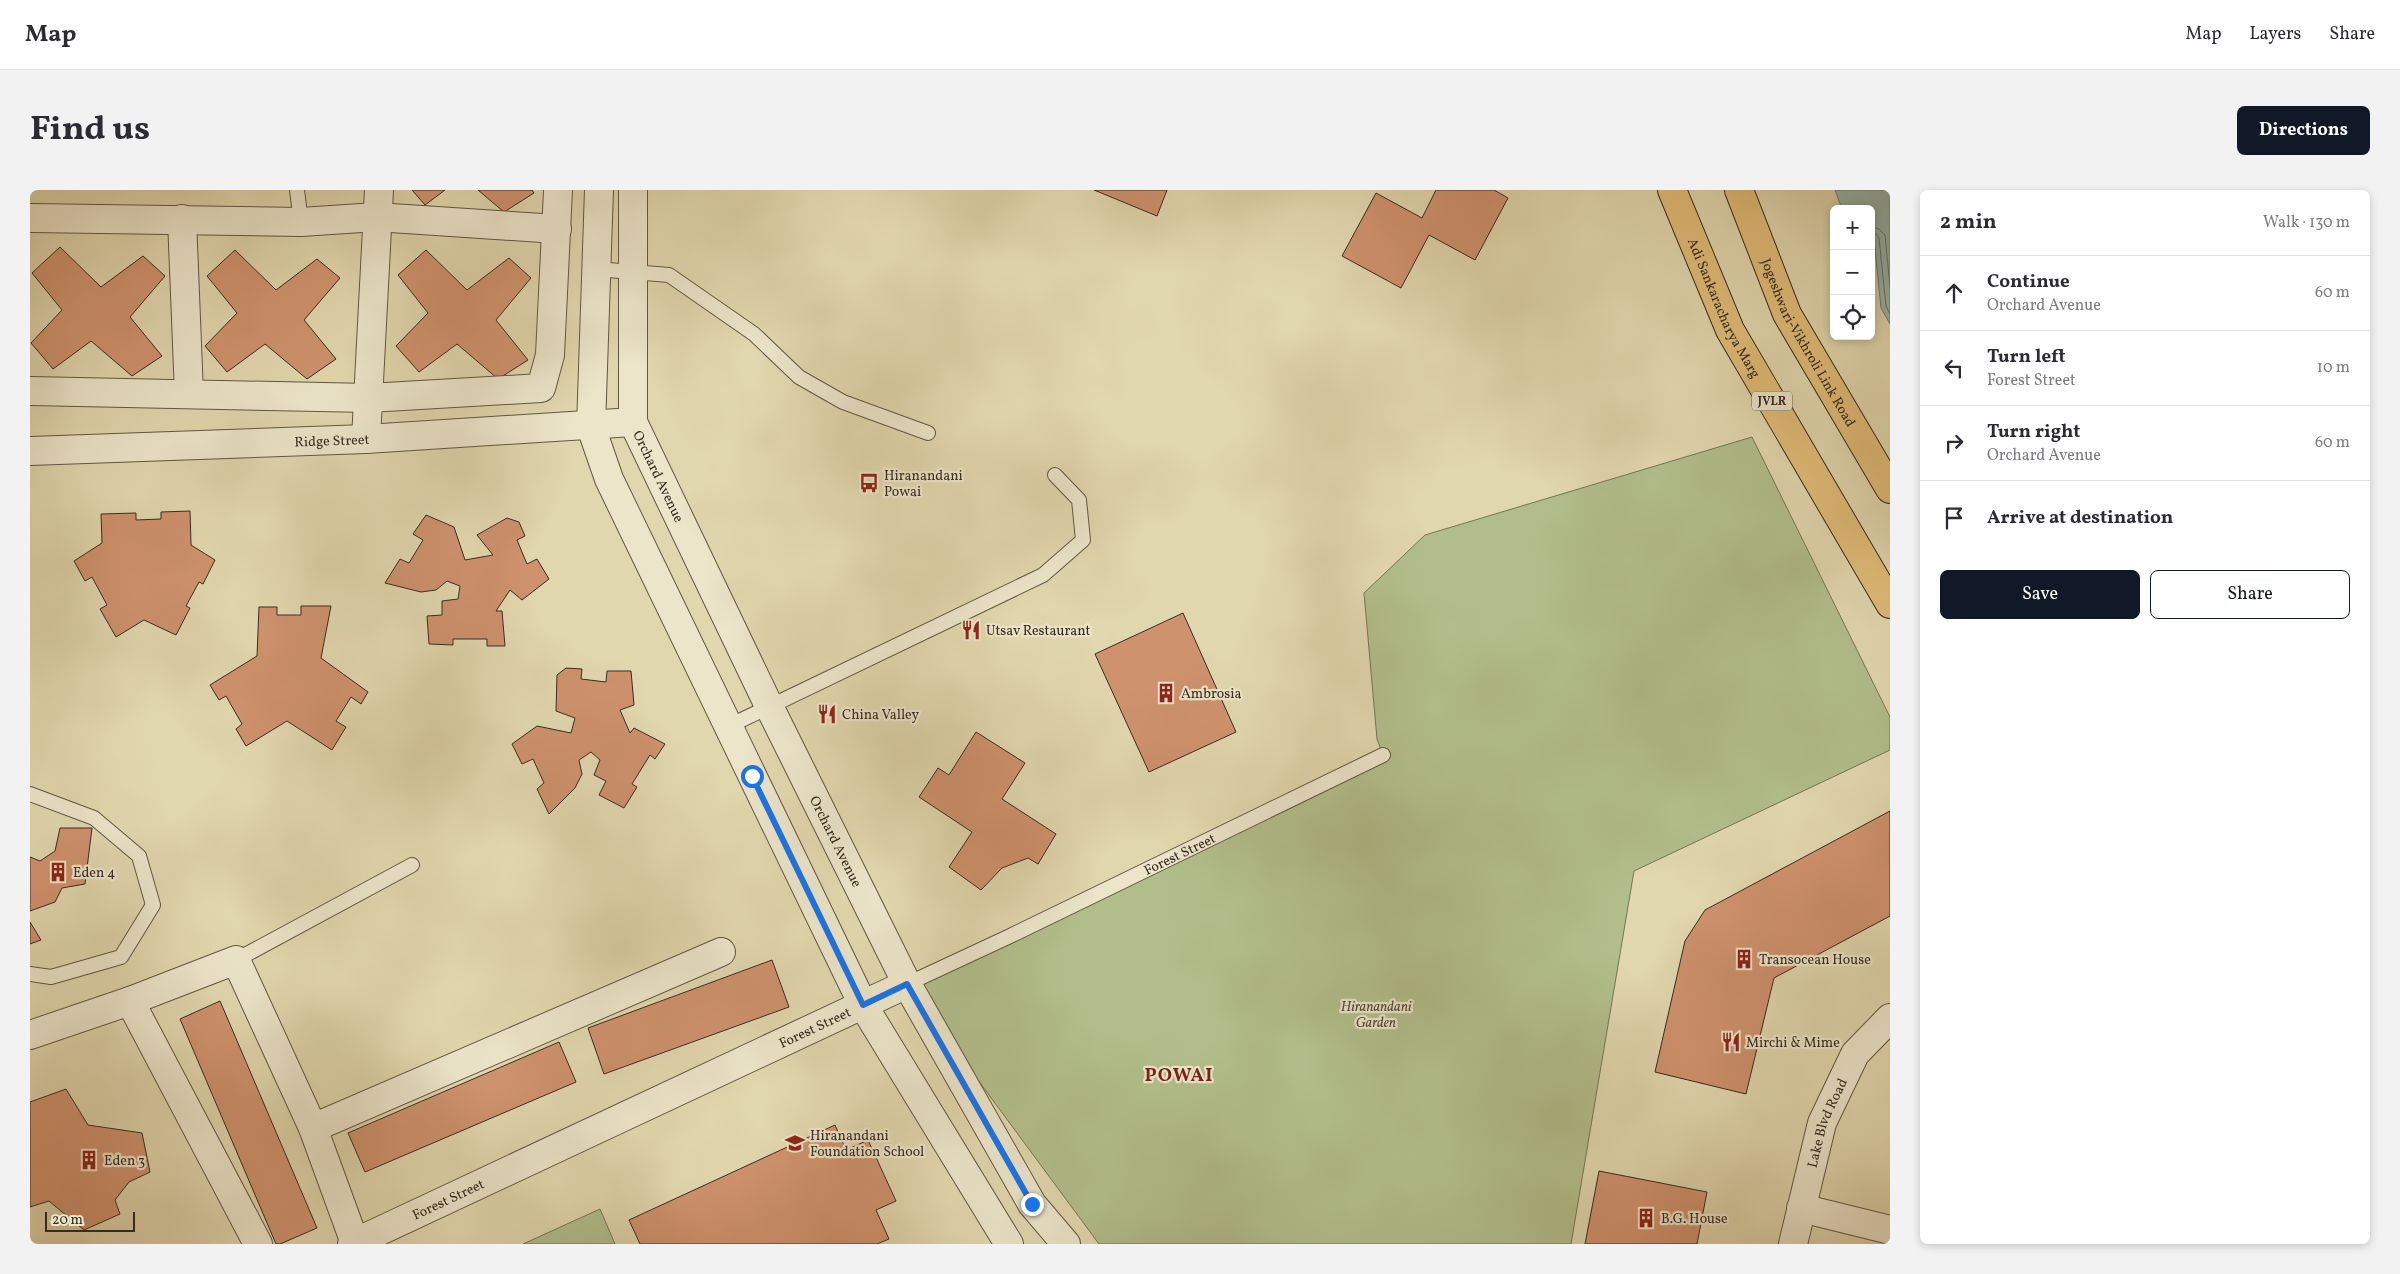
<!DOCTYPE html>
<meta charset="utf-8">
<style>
:root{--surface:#fff;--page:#f2f2f3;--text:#2b2b33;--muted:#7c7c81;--line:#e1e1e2;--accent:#111827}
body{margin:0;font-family:Vollkorn,serif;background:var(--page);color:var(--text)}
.controls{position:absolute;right:15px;top:15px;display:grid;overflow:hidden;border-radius:8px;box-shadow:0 2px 8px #0003}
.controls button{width:45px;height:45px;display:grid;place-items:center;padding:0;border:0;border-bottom:1px solid var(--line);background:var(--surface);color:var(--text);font:25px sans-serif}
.scale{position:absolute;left:15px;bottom:12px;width:90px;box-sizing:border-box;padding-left:5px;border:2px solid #362c21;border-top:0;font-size:14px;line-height:18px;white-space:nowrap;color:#362c21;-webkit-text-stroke:4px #ece5ca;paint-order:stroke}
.stop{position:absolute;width:15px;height:15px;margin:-11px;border:4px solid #1a73e8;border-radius:50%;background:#fff}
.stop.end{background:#1a73e8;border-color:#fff;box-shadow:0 1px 5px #0008}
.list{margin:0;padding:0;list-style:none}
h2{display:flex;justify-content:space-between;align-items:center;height:65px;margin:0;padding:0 20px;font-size:21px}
h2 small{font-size:16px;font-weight:400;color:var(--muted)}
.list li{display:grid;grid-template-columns:32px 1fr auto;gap:15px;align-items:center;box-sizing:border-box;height:75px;padding:0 20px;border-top:1px solid var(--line)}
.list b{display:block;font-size:19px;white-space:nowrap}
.list p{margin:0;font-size:16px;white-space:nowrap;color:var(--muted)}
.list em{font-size:16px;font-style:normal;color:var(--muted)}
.actions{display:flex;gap:10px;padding:15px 20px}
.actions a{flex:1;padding:11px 0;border:1px solid var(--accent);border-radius:8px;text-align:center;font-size:18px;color:var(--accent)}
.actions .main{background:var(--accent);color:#fff}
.icon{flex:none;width:28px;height:28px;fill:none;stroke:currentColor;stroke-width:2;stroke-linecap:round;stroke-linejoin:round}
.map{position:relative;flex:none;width:1860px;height:1054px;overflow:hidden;border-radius:8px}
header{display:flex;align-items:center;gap:30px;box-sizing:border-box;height:70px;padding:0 25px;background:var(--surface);border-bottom:1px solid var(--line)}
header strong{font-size:24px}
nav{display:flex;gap:28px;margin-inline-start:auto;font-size:18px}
.intro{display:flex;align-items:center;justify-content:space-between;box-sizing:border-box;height:120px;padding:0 30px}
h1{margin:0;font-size:35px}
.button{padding:12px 22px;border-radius:8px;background:var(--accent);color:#fff;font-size:18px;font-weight:700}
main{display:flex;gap:30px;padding:0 30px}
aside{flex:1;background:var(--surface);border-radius:8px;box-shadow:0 2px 8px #0003}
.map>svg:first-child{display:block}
.green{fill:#b1be8b;stroke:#747556}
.water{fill:#96b8b2;stroke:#708078}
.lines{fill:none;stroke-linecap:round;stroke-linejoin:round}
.shore{stroke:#66726a;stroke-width:1}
.building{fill:#cf926e;stroke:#362c21}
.service-casing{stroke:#615744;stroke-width:16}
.minor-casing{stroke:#615744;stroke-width:30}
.tertiary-casing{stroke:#615744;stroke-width:30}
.primary-casing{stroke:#362c21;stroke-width:30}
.service{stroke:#ece5ca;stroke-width:14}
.minor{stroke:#ece5ca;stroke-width:28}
.tertiary{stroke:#ece5ca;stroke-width:28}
.primary{stroke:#e0bc77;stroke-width:28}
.route{stroke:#1a73e8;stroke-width:6}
.labels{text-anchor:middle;stroke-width:4.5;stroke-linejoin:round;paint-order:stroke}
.shield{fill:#ece5ca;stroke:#6d6454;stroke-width:1}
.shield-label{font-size:12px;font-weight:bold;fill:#362c21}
.street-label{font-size:14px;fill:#362c21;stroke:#ece5ca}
.poi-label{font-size:14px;fill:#362c21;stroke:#ece5ca;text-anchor:start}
.park-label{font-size:14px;font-style:italic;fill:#4f4936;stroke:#ece5ca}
.district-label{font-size:19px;font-weight:bold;letter-spacing:1px;fill:#7a1f14;stroke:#ece5ca}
</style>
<header>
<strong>Map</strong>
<nav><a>Map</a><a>Layers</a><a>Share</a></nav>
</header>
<div class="intro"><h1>Find us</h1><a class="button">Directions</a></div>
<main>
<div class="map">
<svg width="1860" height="1054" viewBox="0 0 1860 1054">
<rect width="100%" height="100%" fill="#e1d7ae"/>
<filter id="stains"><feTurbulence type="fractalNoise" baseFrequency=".004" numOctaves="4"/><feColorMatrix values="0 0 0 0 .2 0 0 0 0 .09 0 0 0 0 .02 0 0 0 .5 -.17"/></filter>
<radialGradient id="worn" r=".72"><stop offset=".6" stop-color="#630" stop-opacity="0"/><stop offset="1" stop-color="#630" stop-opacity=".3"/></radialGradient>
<path class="green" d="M1722,247L1860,527V560L1604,681L1541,1054H1069L877,794L1353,565L1347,549L1334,403L1395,345Z
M570,1019L585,1054H493Z"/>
<path class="water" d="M1805,0H1860V134L1851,118L1844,49L1841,47V19H1812Z"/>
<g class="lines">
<path class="shore" d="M1841,37L1849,39L1855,45L1860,97
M1841,43L1846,44L1849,48L1856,116L1860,124"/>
</g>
<path class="building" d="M382,0H415L395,15Z
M448,0H502L504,3L474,22Z
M1064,0H1137L1127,26Z
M1406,0H1464L1478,8L1445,70L1399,45L1371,98L1312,66L1346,3L1392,28Z
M30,57L71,97L113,66L135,86L100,127L132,166L102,186L61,151L23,179L1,153L32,120L2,83Z
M205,60L246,100L287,69L310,88L274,130L306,169L277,189L235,154L197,182L175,156L207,123L177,86Z
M396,60L437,100L479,68L501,88L466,130L498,170L468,189L427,154L389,182L366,156L398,123L368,85Z
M160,321L161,355L185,370L173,394L169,392L156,416L160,418L146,445L114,430L86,447L70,419L77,415L62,387L55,391L44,371L72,353L71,324L106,323V330L131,329V322Z
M396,325L424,337L435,370L463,365L447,345L477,328L489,332L495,346L487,350L497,374L507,369L519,389L492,410L480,400L466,421H472L475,456H457V449H423V455L399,454L397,426L412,425V411L428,409L430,396L417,391L406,400L391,402L355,393L370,369L379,373L393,350L383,344Z
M271,416H301L291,468L338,502L331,514L321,507L306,531L316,537L302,560L257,531L216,556L206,539L212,534L196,506L189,510L180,495L227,466L229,417H247V425H271Z
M1153,423L1206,542L1119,582L1065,464Z
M536,478L552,479L551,489L576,492L577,481H601L604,515L590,520L600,543L604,538L635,554L625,569L620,565L602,594L607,597L594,618L569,605L576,591L564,585L570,570L561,562L549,570L552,584L545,598L519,624L507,599L514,593L503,569L492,574L482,554L507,536L541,543L545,528L526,521L527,485Z
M946,542L995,573L972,609L1026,644L1008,674L998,668L972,678L951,700L919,677L942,642L889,607L908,578L919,585Z
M1860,621V726L1744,788L1716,904L1625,882L1655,751L1675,720Z
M30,638H62L55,694L32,698L25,712L0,721V667L10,671L25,661Z
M0,732L11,750L0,754Z
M742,770L759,817L574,884L558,838Z
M190,811L287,1038L250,1054H246L150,829Z
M529,852L546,892L335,982L318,943Z
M36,899L58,935L112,943L120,982L99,992L85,1010L90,1024L54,1040L19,1011L0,1017V912Z
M805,935L816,960L838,950L866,1011L846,1020L859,1049L847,1054H610L599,1030Z
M1569,981L1677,1002L1667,1054H1555Z"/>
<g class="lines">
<defs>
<g id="service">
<path d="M267,0L271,32"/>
<path d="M566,79L639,85L724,144L769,187L813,212L898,243"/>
<path d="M697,537L1013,385L1053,350L1049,310L1025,285"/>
<path d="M0,604L64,628L109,666L123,715L91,767L21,787L0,784"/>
<path d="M206,770L382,675"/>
<path id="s1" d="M877,794L978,747L1353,565"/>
</g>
<g id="minor">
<path d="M0,28L271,32L346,27L527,39"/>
<path d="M152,29L159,204"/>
<path d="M0,201L339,208L511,198L520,165L528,0"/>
<path d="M336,249L349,0"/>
<path d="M100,811L228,1054"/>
<path d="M0,845L100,811L206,770L283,938L325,1053"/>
<path d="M283,938L691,762"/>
<path d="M1771,1018L1860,1040"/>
<path id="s2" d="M1763,1054L1792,933L1825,864L1860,828"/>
</g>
<g id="tertiary">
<path d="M569,0L561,237L579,289L833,815L979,1054"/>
<path id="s3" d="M603,0V232L739,516L877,794L1002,1014L1036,1054"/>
<path id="s4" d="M0,261L336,249L603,232"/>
<path id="s5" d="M322,1054L877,794"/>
</g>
<g id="primary">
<path id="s6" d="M1642,0L1700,140L1860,414"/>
<path id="s7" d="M1709,0L1757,124L1860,299"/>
</g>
</defs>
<use href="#service" class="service-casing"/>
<use href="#minor" class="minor-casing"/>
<use href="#tertiary" class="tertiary-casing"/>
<use href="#primary" class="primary-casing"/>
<use href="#service" class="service"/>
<use href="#minor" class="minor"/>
<use href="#tertiary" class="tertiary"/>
<use href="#primary" class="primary"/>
</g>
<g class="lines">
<path class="route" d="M722,586L833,815L877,794L1002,1014"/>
</g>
<defs>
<symbol id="bus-bare" viewBox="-9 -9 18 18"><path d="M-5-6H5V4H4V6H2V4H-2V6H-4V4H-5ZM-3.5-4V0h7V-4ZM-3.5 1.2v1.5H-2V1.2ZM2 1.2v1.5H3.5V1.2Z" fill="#8f2418" stroke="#ece5ca" stroke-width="2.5" paint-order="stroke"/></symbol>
<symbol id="restaurant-bare" viewBox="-9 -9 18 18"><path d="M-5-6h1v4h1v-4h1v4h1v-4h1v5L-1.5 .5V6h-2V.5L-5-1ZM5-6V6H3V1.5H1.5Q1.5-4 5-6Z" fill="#8f2418" stroke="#ece5ca" stroke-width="2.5" paint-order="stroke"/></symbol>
<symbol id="building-bare" viewBox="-9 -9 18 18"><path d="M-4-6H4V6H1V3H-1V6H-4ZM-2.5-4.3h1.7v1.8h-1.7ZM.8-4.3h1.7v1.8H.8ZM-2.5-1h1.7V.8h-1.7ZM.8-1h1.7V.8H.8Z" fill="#8f2418" stroke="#ece5ca" stroke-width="2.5" paint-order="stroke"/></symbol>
<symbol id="school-bare" viewBox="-9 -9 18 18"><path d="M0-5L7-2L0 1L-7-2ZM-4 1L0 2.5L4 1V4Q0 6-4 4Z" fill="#8f2418" stroke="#ece5ca" stroke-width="2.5" paint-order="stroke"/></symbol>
</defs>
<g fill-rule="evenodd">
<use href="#bus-bare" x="825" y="279" width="28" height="28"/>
<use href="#restaurant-bare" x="927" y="426" width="28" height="28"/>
<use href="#building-bare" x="1122" y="489" width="28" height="28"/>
<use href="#restaurant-bare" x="783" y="510" width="28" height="28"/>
<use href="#building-bare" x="14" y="668" width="28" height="28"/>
<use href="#building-bare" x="1700" y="755" width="28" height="28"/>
<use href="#restaurant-bare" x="1687" y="838" width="28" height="28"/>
<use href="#school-bare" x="751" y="939" width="28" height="28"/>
<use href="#building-bare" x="45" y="956" width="28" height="28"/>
<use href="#building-bare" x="1602" y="1014" width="28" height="28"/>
</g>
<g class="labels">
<rect class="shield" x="1722" y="201.5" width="40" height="19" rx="4"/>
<g class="shield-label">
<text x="1742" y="215">JVLR</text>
</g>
<g class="street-label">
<text dy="5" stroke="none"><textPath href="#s6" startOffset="129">Adi Sankaracharya Marg</textPath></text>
<text dy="5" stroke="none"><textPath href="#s7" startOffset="168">Jogeshwari-Vikhroli Link Road</textPath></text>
<text dy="5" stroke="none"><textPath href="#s4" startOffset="302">Ridge Street</textPath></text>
<text dy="5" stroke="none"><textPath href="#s3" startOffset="292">Orchard Avenue</textPath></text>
<text dy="5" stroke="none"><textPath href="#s3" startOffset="698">Orchard Avenue</textPath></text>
<text dy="5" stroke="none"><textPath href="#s1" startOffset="302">Forest Street</textPath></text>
<text dy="5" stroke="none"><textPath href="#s5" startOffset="511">Forest Street</textPath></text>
<text dy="5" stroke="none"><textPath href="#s2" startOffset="126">Lake Blvd Road</textPath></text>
<text dy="5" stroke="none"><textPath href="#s5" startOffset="106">Forest Street</textPath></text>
</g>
<g class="poi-label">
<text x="854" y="290">Hiranandani<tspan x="854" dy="16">Powai</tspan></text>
<text x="956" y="445">Utsav Restaurant</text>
<text x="1151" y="508">Ambrosia</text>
<text x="812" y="529">China Valley</text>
<text x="43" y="687">Eden 4</text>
<text x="1729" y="774">Transocean House</text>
<text x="1716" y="857">Mirchi &amp; Mime</text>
<text x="780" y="950">Hiranandani<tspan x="780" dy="16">Foundation School</tspan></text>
<text x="74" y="975">Eden 3</text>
<text x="1631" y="1033">B.G. House</text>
</g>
<g class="park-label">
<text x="1346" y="821">Hiranandani<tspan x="1346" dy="16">Garden</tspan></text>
</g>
<g class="district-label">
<text x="1149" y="891">POWAI</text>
</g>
</g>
<rect width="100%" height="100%" filter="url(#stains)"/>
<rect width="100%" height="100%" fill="url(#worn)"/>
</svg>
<div class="controls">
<button>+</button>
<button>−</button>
<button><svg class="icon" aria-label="locate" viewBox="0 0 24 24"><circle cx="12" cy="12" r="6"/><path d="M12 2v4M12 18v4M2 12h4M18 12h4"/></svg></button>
</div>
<div class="scale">20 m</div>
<div class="stop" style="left:722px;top:586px"></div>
<div class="stop end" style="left:1002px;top:1014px"></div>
</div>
<aside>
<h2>2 min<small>Walk · 130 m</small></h2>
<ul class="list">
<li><svg class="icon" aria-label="ahead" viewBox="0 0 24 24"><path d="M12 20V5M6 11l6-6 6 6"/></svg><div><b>Continue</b><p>Orchard Avenue</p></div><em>60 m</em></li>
<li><svg class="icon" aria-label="left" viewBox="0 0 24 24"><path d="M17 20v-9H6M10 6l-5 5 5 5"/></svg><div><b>Turn left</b><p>Forest Street</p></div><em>10 m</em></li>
<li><svg class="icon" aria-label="right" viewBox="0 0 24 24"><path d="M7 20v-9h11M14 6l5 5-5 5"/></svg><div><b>Turn right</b><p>Orchard Avenue</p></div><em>60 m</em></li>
<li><svg class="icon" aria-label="arrive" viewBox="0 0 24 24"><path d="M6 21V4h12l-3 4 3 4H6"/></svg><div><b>Arrive at destination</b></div></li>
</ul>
<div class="actions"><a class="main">Save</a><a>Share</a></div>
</aside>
</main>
